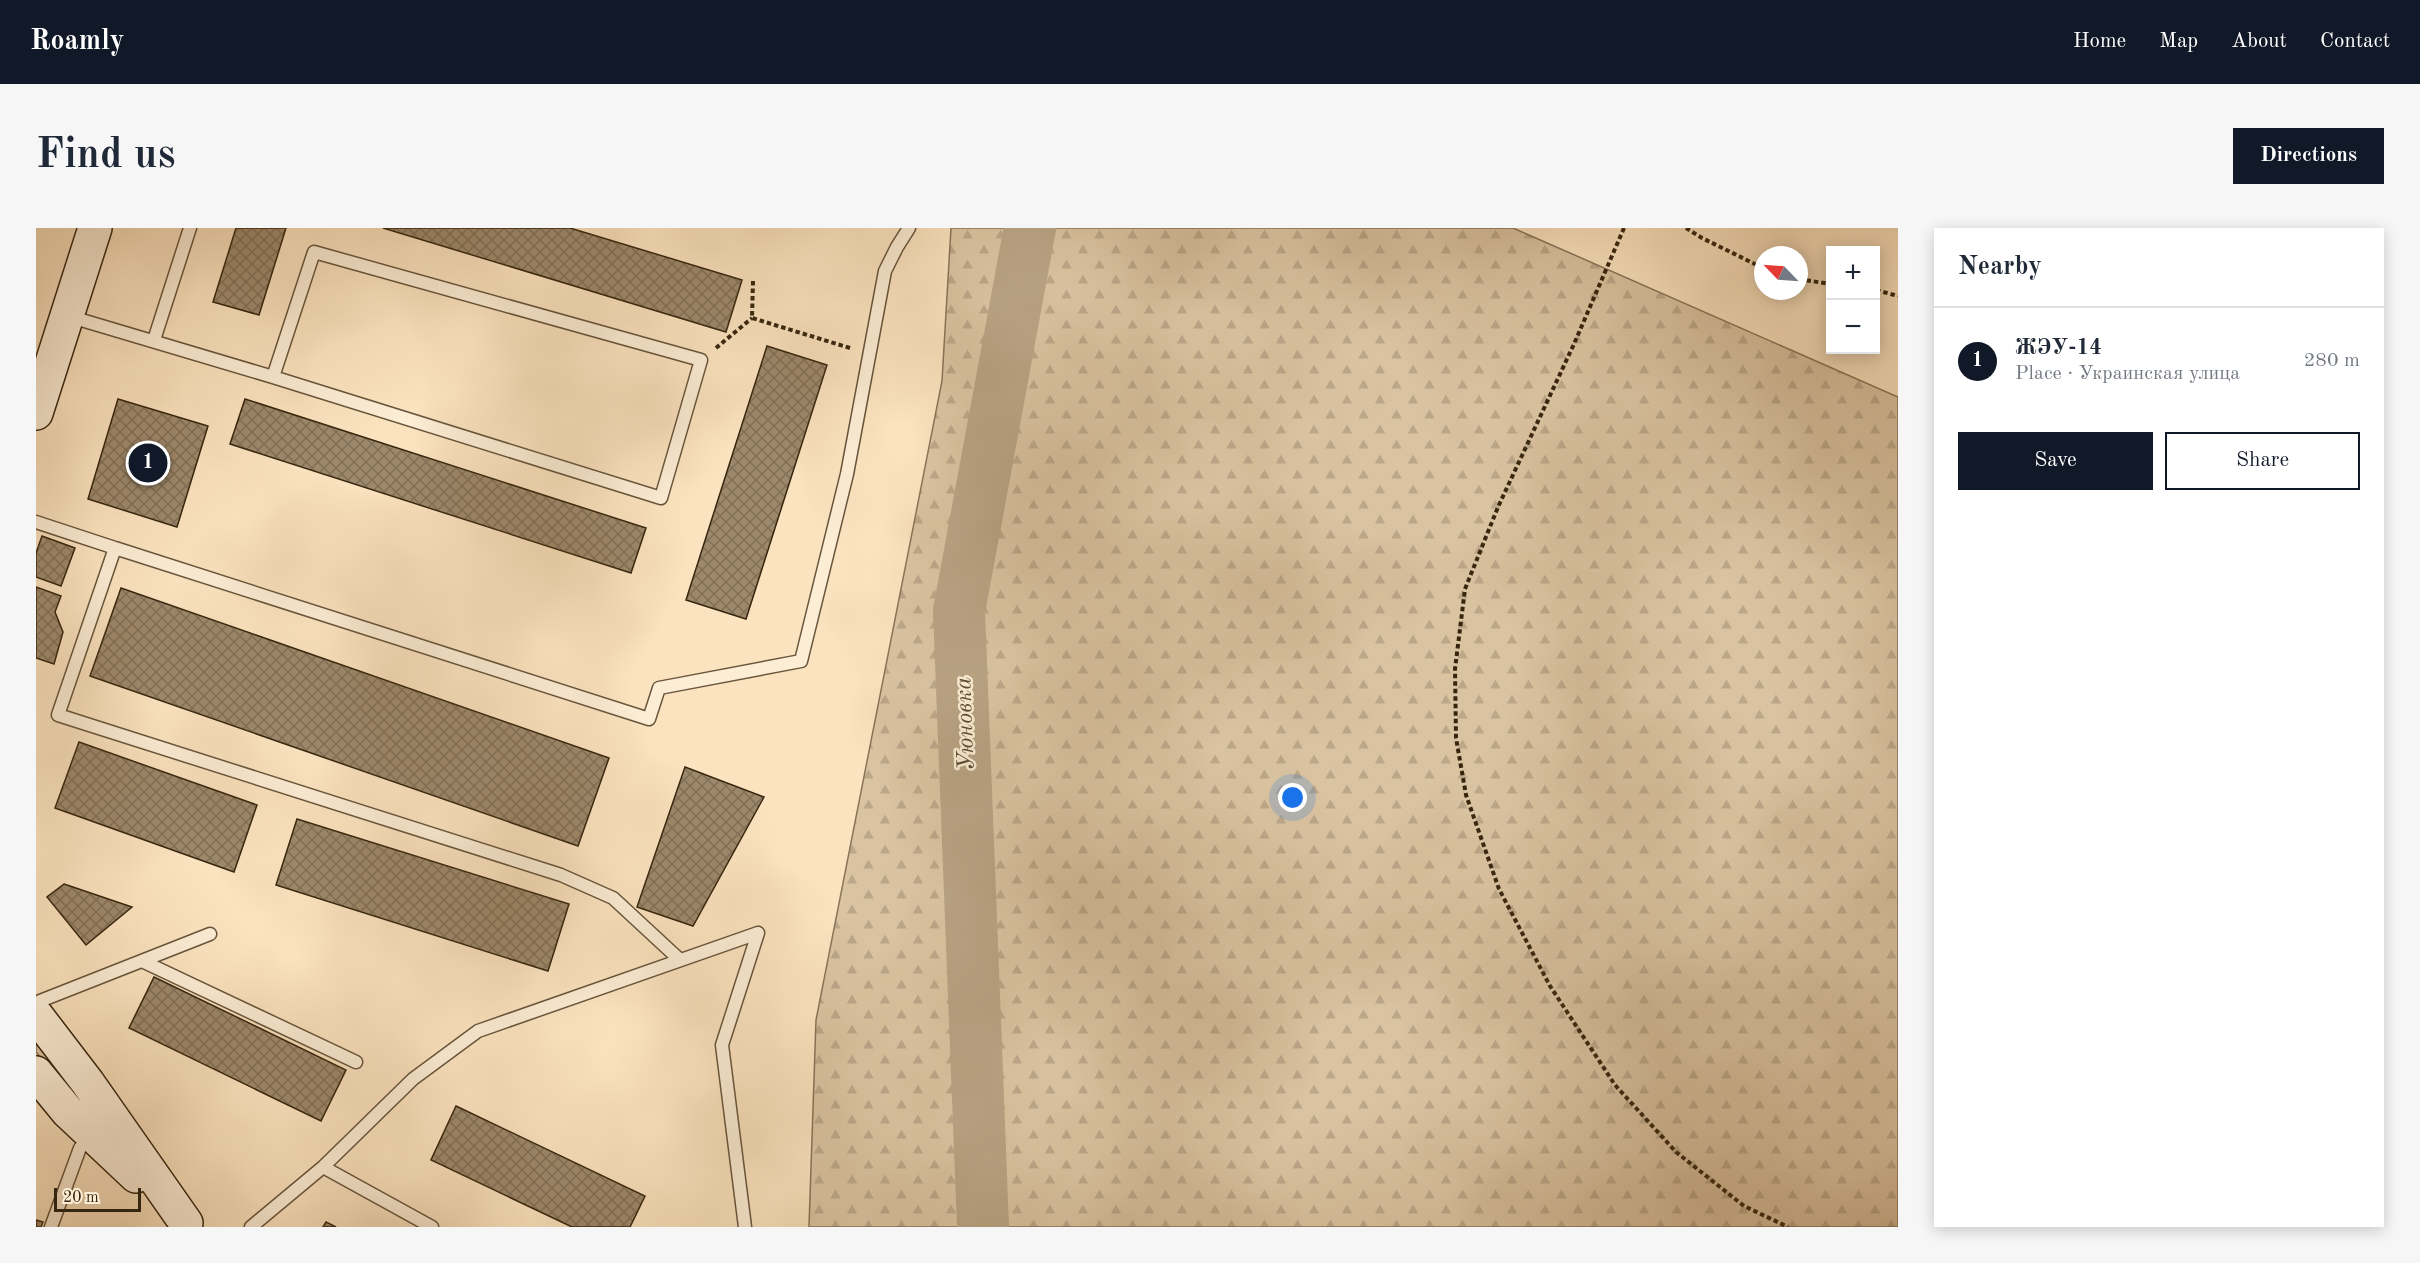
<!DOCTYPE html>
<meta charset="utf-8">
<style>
:root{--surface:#fff;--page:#f6f6f7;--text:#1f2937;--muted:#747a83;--line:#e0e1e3;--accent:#111827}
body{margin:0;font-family:"Old Standard TT",serif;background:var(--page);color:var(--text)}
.controls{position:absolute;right:18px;top:18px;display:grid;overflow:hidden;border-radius:0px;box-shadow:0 3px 15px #0003}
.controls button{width:54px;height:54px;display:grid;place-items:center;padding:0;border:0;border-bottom:2px solid var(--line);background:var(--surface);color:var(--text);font:30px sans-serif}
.compass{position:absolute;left:1718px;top:18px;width:54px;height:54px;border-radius:50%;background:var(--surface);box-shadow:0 3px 15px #0003;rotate:295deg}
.scale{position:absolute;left:18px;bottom:15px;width:87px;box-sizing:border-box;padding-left:6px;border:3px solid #37260f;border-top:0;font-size:16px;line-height:21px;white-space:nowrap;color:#37260f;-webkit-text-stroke:4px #fcedd5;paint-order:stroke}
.you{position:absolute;left:1257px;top:570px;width:21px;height:21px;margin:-15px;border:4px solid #fff;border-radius:50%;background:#1a73e8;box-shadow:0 0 0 9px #1a73e833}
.badge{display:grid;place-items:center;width:39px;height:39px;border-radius:50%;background:var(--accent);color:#fff;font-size:20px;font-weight:700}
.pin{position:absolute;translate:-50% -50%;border:3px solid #fff;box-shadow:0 2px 6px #0006}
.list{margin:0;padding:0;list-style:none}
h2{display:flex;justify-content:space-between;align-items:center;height:78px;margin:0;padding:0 24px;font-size:26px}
h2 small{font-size:20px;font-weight:400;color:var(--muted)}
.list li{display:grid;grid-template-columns:39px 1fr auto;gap:18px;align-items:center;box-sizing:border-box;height:108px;padding:0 24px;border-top:2px solid var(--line)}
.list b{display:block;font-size:22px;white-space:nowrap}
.list p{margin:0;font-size:20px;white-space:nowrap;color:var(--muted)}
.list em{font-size:20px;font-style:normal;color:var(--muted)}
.actions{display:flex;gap:12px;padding:18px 24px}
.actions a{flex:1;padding:14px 0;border:2px solid var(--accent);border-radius:0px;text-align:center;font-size:21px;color:var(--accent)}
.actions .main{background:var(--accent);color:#fff}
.map{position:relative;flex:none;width:1862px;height:999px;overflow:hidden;border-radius:0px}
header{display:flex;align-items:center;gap:36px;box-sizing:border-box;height:84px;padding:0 30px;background:var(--accent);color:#fff}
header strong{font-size:28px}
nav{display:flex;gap:33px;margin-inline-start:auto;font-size:21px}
.intro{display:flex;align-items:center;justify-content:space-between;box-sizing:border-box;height:144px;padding:0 36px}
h1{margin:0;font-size:42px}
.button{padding:15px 27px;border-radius:0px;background:var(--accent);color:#fff;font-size:21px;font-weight:700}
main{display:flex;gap:36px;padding:0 36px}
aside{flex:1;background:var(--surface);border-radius:0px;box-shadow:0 3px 15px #0003}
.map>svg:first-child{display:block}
.grass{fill:url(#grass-tufts);stroke:#887458;stroke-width:1.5}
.forest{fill:url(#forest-firs);stroke:#887458;stroke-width:1.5}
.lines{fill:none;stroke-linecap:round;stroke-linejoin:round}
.river{stroke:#b8a383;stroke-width:52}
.building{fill:url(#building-cross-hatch);stroke:#37260f;stroke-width:1.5}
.lane-casing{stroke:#68553b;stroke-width:15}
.secondary-casing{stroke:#37260f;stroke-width:36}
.path{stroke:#37260f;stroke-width:4;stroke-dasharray:4.5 3;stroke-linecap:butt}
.lane{stroke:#fcedd5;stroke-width:12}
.secondary{stroke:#fcedd5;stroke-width:33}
.labels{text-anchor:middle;stroke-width:5;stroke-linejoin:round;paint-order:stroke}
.water-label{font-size:24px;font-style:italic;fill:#5e4c32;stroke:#fcedd5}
</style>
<header>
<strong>Roamly</strong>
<nav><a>Home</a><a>Map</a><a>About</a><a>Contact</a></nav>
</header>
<div class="intro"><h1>Find us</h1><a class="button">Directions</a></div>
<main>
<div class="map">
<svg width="1862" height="999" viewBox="0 0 1862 999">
<defs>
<pattern id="grass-tufts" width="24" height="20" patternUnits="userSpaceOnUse" patternTransform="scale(1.5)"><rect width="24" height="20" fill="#dac3a1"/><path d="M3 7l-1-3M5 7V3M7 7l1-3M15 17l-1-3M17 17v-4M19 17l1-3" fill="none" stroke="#bca789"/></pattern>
<pattern id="forest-firs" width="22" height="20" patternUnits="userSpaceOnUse" patternTransform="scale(1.5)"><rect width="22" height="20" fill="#dac3a1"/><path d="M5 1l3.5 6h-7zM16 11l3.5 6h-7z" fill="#bca789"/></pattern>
<pattern id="building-cross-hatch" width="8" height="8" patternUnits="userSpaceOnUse" patternTransform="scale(1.5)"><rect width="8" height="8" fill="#9d886b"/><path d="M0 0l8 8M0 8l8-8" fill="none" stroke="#816f56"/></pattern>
</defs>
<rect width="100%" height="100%" fill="#fbe3bf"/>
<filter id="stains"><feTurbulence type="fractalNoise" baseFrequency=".00333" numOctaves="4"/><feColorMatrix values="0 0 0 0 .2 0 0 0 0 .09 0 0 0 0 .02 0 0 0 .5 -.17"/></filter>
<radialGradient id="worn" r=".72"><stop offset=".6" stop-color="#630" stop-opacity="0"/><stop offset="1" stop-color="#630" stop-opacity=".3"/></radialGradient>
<path class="grass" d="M0,811L61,889L38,871L0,824Z"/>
<path class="forest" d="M915,0H1477L1862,169V999H773L780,792L906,153Z"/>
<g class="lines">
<path class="river" d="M947,999L923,383L994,0"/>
</g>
<path class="building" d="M200,0H250L223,87L177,74Z
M347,0H534L706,52L690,104Z
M731,118L791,137L710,391L650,372Z
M82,171L172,198L141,299L52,271Z
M209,171L610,300L595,345L194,216Z
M6,308L39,320L25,358L0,349V325Z
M0,359L25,368L19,384L27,404L18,436L0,430Z
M85,360L573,530L542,618L54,448Z
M43,514L221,577L198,644L19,580Z
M649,539L728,569L657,698L601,679Z
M261,591L533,676L512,743L240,657Z
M28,656L96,679L50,717L11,669Z
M118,749L310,842L285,893L93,800Z
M420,878L609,968L594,999H536L395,932Z
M0,992L7,994L5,999H0Z
M290,994L300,999H287Z"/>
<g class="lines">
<defs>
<path id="lane" d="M32,88L237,149L625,270L665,132L278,24L237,149
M118,112L154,0
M0,294L79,320L22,487L525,647L577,670L644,732
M79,320L613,491L623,460L765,433L811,246L849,43L861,19L873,0
M106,733L320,834
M4,773L174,706
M287,939L396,999
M15,999L44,920
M215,999L287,939L377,851L442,803L722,705
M709,999L686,817L722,705"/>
<path id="secondary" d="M0,185L59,0
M0,787L52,855L150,995
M0,845L32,884L100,948"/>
</defs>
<use href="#lane" class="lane-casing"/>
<use href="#secondary" class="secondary-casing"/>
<path class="path" d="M1588,0L1538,116L1462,279L1429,361L1419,441L1420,510L1430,567L1463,661L1514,758L1579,857L1640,924L1708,978L1752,999
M1650,0L1666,10L1727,40
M1763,51L1794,56
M717,53L716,90L814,120
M1840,62L1862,68
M680,120L716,90"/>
<use href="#lane" class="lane"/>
<use href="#secondary" class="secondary"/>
</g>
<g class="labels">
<g class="water-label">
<text transform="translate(928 496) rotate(-92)" y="8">Уюновка</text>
</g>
</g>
<rect width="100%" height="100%" filter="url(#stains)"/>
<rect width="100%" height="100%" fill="url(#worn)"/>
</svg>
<div class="controls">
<button>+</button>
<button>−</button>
</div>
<svg class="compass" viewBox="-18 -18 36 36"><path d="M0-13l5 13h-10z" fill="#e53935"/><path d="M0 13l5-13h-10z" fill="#747a83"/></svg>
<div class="scale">20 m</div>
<div class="you"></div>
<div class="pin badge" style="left:112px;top:235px">1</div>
</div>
<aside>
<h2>Nearby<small></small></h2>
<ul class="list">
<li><span class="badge">1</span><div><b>ЖЭУ-14</b><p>Place · Украинская улица</p></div><em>280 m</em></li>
</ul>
<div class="actions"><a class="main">Save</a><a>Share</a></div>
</aside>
</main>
